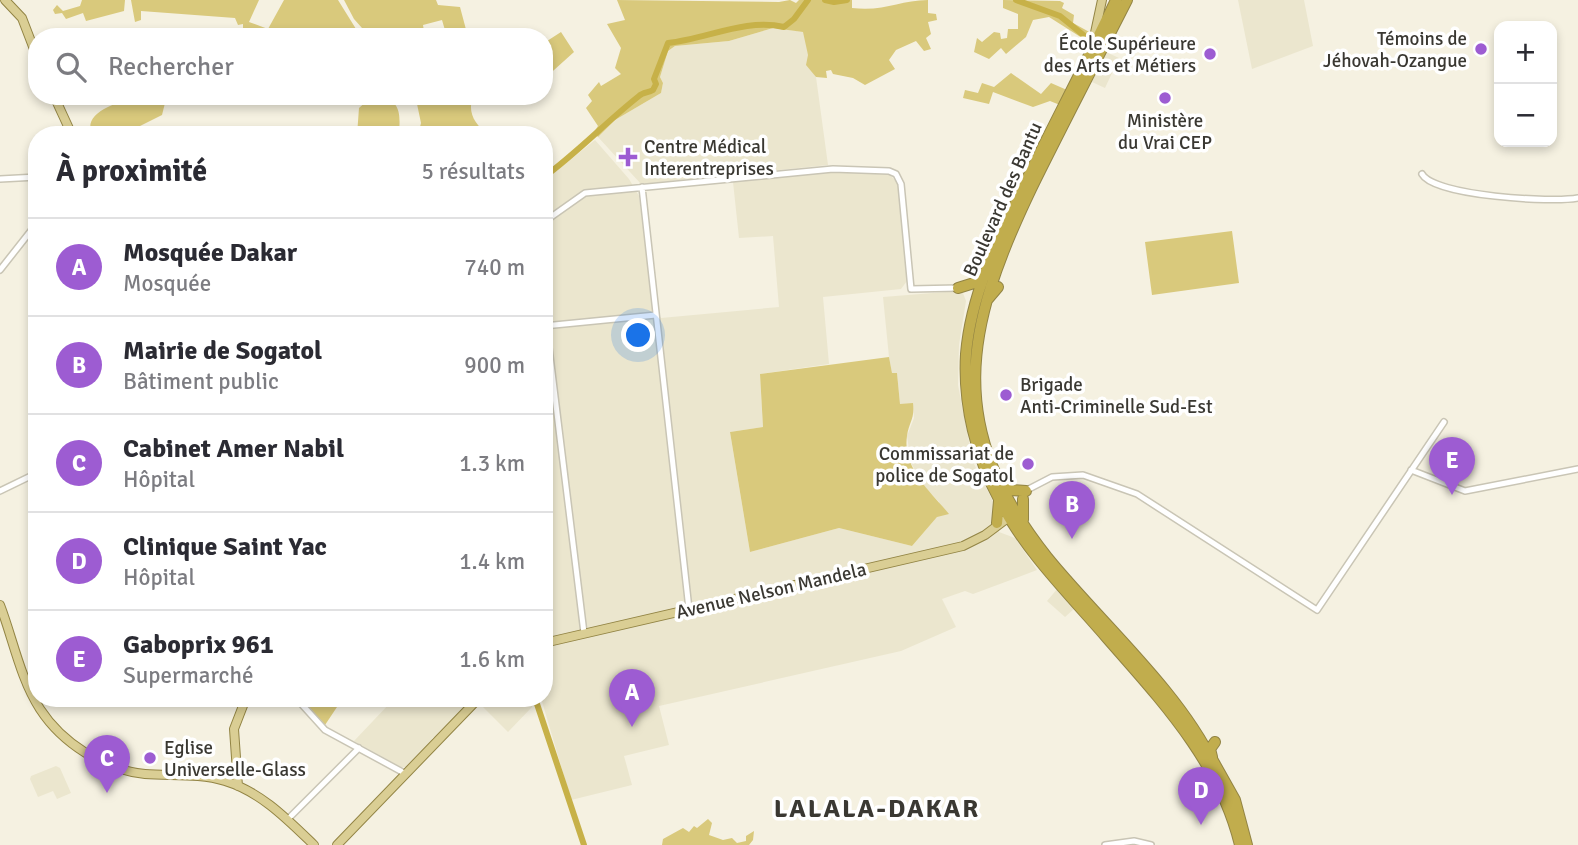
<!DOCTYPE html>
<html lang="fr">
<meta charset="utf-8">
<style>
:root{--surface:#fff;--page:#f7f7f7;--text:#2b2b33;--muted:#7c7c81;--line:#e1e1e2;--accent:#9d5cd2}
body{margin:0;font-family:Signika,sans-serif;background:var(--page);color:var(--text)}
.controls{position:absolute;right:21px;top:21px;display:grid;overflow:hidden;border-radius:14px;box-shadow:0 4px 10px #0003}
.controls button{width:63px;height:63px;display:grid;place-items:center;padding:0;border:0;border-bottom:2px solid var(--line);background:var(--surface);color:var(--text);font:35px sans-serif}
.you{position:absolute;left:639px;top:336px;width:24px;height:24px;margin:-18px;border:5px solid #fff;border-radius:50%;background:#1a73e8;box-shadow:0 0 0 10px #1a73e833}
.badge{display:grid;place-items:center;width:46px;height:46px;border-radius:50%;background:var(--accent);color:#fff;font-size:23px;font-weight:700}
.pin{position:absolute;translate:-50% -58px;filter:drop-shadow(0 2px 4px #0008)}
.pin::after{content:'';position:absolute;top:37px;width:24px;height:21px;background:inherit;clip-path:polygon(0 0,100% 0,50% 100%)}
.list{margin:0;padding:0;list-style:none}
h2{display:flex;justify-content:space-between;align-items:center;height:91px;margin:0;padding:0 28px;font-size:30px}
h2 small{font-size:23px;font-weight:400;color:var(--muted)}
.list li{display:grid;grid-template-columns:46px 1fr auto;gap:21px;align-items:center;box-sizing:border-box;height:98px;padding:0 28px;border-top:2px solid var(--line)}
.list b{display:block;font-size:26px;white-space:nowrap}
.list p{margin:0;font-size:23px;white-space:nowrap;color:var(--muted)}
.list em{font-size:23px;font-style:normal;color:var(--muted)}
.icon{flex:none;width:38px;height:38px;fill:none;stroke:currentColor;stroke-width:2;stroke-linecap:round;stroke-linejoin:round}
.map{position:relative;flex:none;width:1578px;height:845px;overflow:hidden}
.search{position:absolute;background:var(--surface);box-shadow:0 4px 10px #0003;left:28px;top:28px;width:525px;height:77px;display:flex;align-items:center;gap:18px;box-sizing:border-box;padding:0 24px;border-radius:28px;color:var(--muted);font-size:26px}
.panel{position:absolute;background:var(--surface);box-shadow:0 4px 10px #0003;left:28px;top:126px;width:525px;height:581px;border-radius:28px}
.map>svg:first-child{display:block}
.built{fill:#ebe6ce}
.green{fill:#d9c97c}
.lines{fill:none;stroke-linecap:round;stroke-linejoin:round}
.river{stroke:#c7b148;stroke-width:6}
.minor-casing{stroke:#c9c5b5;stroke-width:8}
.major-casing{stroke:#928444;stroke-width:10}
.highway-casing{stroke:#928444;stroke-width:12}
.minor{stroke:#fff;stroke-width:5}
.major{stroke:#dace94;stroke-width:8}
.highway{stroke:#c1ad4d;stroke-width:10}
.poi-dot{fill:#9d5cd2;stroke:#fff;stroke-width:2.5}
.labels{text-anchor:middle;stroke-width:7;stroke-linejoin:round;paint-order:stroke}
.poi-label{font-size:19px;fill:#3a3832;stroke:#fff;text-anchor:end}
.street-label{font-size:19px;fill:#3a3832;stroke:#fff}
.district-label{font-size:26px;font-weight:bold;letter-spacing:2px;fill:#3a3832;stroke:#fff}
</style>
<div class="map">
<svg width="1578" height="845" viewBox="0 0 1578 845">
<rect width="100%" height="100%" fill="#f5f1e1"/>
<path class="built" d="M1238,0H1304L1313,46L1252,69Z
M773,28L804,32L811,69L816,77L828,165L641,184L598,137L615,120L661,93L663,83L660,77L668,51L675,46L729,41Z
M1106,52L1119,58L1105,88L1092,82Z
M595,140L629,179L639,196L653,307L661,318L779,307L773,236L739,238L733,182L841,171L889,174L899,184L907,281L901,289L823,297L829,364L760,374L763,427L730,432L750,552L839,528L912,546L937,517L939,502L924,486L911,463L907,436L914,418L913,404H900L897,373H892L889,357L883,297L958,291L963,293L966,301L959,345L958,385L973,462L994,503L995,521L999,532L1015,538L1037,570L973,594L965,591L942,599L956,627L901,651L659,706L669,745L624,756L632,785L571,800L541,698H544V181Z
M1058,588L1075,608L1065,617L1047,601Z
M387,698H474L439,735L432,738L431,742L407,767H401L354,741L391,702Z
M488,698H530L532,707L508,732L482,706Z
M56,766L60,768L71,793L57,799L53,791L38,797L30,779L31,776Z"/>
<path class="green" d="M82,0H125L124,11L86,21L83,13L66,19L62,13L55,14L53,10L57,5L63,11L80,6Z
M131,0H259L249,22L268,29L284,0H338L361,37H271L267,34L243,37V24L238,25L235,18L141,11V20L135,22Z
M344,0H436L438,5L460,7L468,37H447L442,20L423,25L425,37H370L354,19Z
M617,0L779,2L790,0L796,3L799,0H852V8C884,12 900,0 928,0V13L936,14L937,20L928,22L931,34L926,38L931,49L924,51L916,41L896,50L889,60L895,69L865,85L853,78L833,74L831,70L826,71L827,78L816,77L806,65L808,55L803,32L773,28L729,41L675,46L668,51L660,77L663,83L661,93L615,120L598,137L594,132L598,126L586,108L592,101L588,95L599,82L601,86L621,74L615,68L621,48L607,24L625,20Z
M1003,0L1060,1L1064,3L1062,8L1074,15L1073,23L1093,34L1090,43L1049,17L1033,20L1026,37L1006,54L1001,48L989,59L974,52L977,38L982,42L994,32L1000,33L1001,39L1007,38L1008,29H1018V14L1003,8Z
M561,32L574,52L544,79V43Z
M1011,73L1041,94L1051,83L1067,90L1060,105L1050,101L1033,107L993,92L989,104L963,98L965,90L978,93L982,83L994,87Z
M135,96H162L165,103L162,115L122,135H92C82,111 118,104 135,96Z
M405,96H474C466,110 475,125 487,133L418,135L421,123L417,104H410Z
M382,97C402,102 400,117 399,135H357L359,108L369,99Z
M1232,231L1239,283L1152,295L1145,242Z
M889,357L892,373H897L900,404L913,403C915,419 909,422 907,436C902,468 931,492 949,514L937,517L912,546L839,528L750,552L730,432L763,427L760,374Z
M300,698H343L325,725Z
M708,819L712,823L709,835L723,840L732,838L737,843L746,841V836L754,831L753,840L749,845H662L663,839L683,828L689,832L694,826L697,828Z"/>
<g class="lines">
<path class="river" d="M825,0L834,2L847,0
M1016,0L1060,16L1087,38
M544,177C578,152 606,122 639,96C643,92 648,93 653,90L656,84L654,79L668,43C707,39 745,18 784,27L794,19L808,0
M535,698L584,845"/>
<defs>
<path id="minor" d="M1422,174C1434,196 1553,203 1578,198
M0,179L37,177
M642,187L689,609
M544,222L585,193L833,169L889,171L896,174L901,184L911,289L958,288
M0,270L37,223
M544,307L584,633
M544,326L656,315
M1411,470L1465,491L1578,469
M0,491L37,473
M1025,491L1052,477L1083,475L1137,494L1317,610L1444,422
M296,698L325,730L406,774
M288,819L359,748
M1105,845L1134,841L1151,845"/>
<path id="major" d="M5,0L22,18L37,57
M1093,42L1102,0
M54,96L72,135
M0,605C13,639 20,678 40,709C62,743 104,770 145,774C171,776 200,773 225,781C261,792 287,819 314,845
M544,643L963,546L985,535L1009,517
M238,786L234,729L246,698
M337,845L479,698"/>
<path id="highway" d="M1116,0C1088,59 1058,116 1029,175C1002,231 971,291 966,354C963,405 976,457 1000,501C1026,552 1070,595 1107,638C1162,701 1220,762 1240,845
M1127,0C1095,63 1062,126 1031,189C964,329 944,427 1047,557C1098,620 1179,691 1213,763
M958,288L974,283L983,273
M987,300L998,287
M1001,483L1011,490L1026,491
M1023,499V520
M997,523L999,501
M1212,757L1210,749L1215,742
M1212,759L1235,800L1247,845"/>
</defs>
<use href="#minor" class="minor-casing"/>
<use href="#major" class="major-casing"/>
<use href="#highway" class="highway-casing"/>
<use href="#minor" class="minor"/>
<use href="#major" class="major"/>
<use href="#highway" class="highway"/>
</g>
<g class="poi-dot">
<circle cx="1481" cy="49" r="7"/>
<circle cx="1210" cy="54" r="7"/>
<circle cx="1165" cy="98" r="7"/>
<path d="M624.5 146.5h7v7h7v7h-7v7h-7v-7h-7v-7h7z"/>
<circle cx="1006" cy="395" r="7"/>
<circle cx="1028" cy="464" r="7"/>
<circle cx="150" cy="758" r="7"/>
</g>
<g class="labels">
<g class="poi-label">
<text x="1467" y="45">Témoins de<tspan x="1467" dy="22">Jéhovah-Ozangue</tspan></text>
<text x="1196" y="50">École Supérieure<tspan x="1196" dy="22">des Arts et Métiers</tspan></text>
<text x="1165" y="127" text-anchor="middle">Ministère<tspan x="1165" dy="22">du Vrai CEP</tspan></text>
<text x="644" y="153" text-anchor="start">Centre Médical<tspan x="644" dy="22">Interentreprises</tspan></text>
<text x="1020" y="391" text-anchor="start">Brigade<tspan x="1020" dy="22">Anti-Criminelle Sud-Est</tspan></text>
<text x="1014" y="460">Commissariat de<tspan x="1014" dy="22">police de Sogatol</tspan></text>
<text x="164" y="754" text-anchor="start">Eglise<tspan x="164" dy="22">Universelle-Glass</tspan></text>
</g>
<g class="street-label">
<text transform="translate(1002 199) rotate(-66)" y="7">Boulevard des Bantu</text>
<text transform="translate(771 590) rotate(-13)" y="7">Avenue Nelson Mandela</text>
</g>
<g class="district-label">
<text x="877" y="817">LALALA-DAKAR</text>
</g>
</g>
</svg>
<div class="controls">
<button>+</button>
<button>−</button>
</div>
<div class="you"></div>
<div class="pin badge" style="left:632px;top:727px">A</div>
<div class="pin badge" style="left:1072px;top:539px">B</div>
<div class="pin badge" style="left:107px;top:793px">C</div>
<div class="pin badge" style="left:1201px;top:825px">D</div>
<div class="pin badge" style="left:1452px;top:495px">E</div>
<div class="search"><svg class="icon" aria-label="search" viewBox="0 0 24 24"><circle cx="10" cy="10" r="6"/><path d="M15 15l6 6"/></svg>Rechercher</div>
<section class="panel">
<h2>À proximité<small>5 résultats</small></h2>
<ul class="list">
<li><span class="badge">A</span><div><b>Mosquée Dakar</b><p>Mosquée</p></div><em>740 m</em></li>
<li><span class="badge">B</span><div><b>Mairie de Sogatol</b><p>Bâtiment public</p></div><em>900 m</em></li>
<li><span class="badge">C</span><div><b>Cabinet Amer Nabil</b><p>Hôpital</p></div><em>1.3 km</em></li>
<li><span class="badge">D</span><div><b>Clinique Saint Yac</b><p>Hôpital</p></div><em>1.4 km</em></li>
<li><span class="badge">E</span><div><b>Gaboprix 961</b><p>Supermarché</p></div><em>1.6 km</em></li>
</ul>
</section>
</div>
